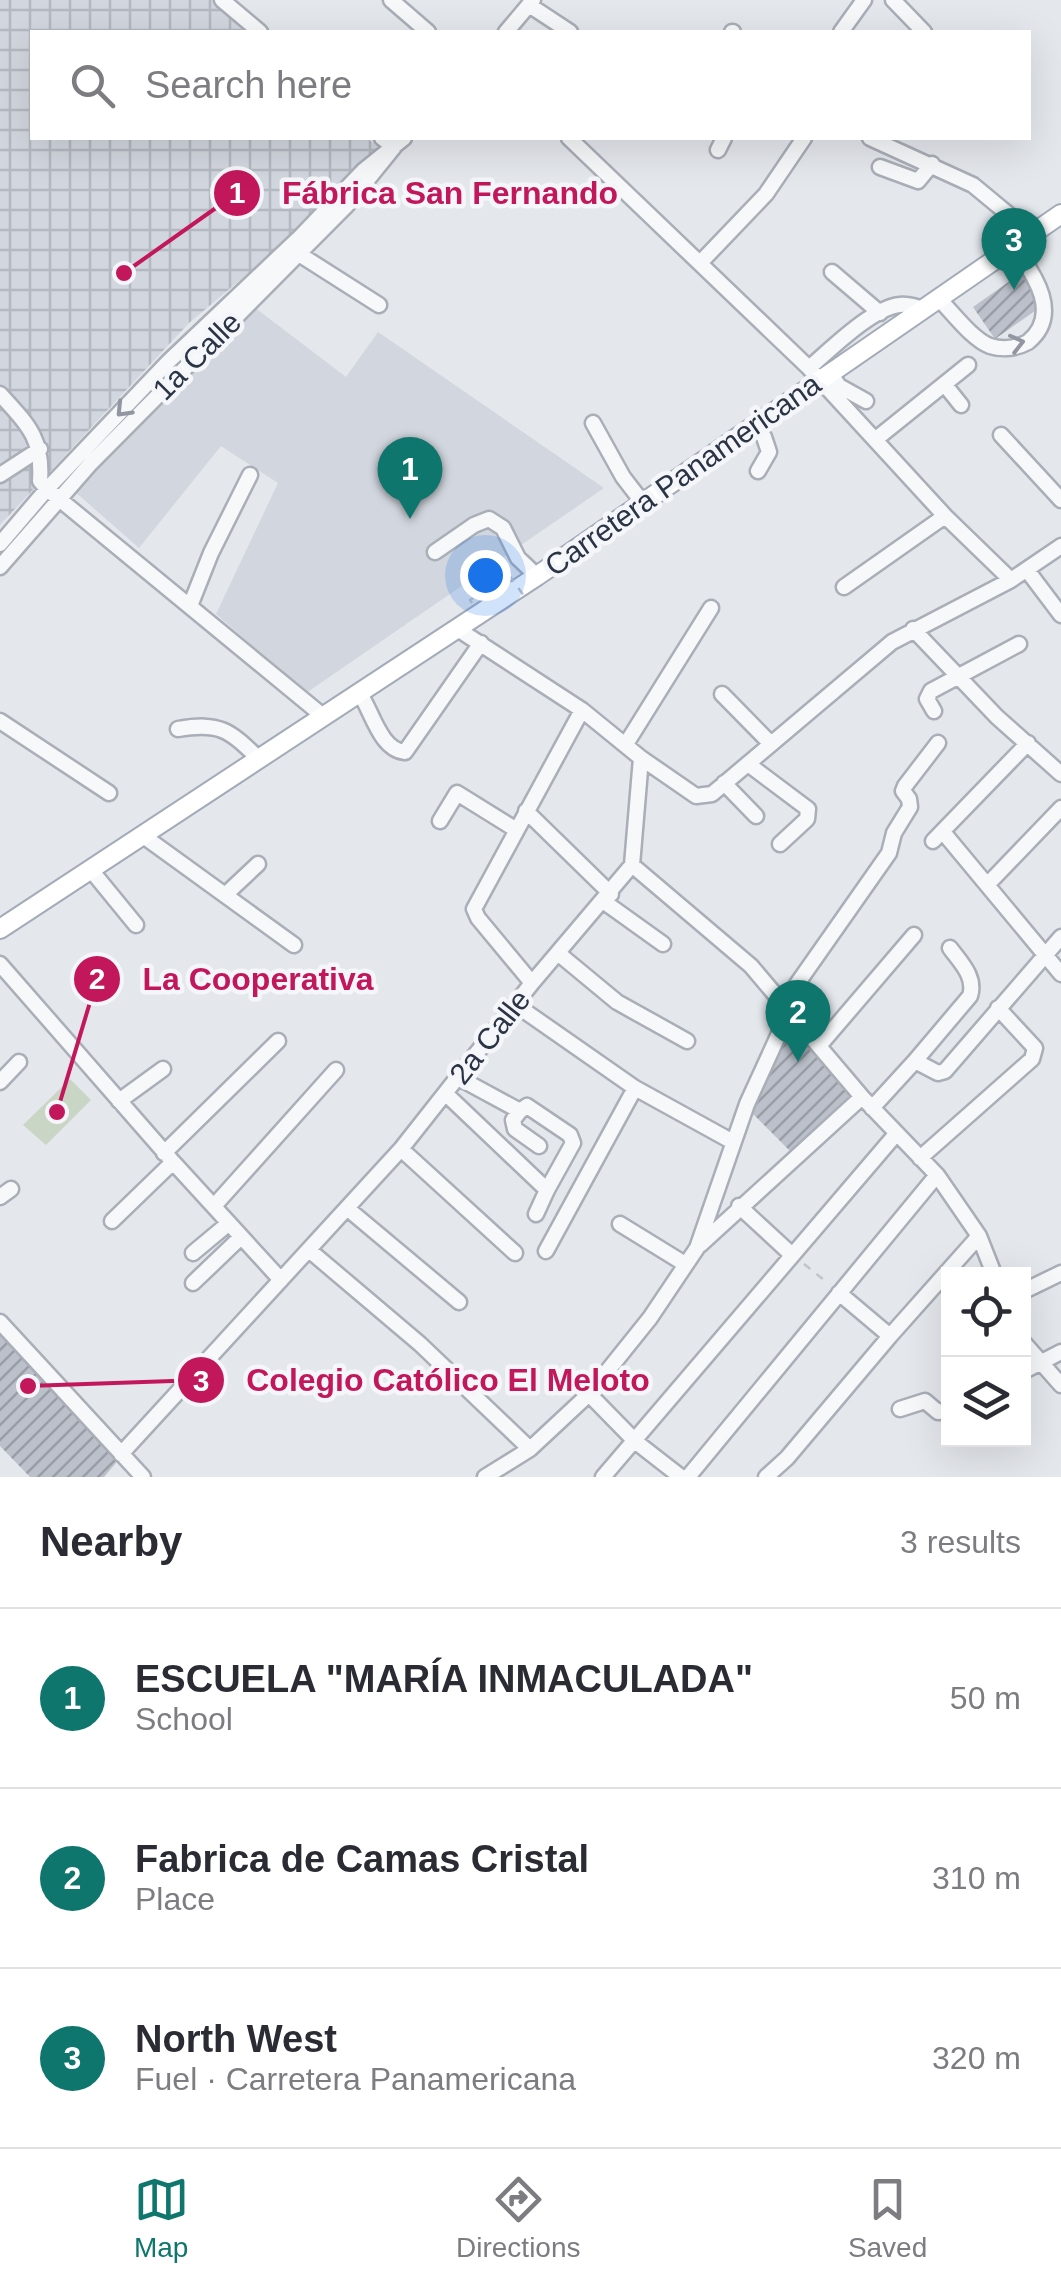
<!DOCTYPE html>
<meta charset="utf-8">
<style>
:root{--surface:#fff;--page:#f7f7f7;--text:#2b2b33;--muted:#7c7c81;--line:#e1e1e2;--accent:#0f766e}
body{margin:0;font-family:Helvetica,sans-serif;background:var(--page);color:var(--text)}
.controls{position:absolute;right:30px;bottom:30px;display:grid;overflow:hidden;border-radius:0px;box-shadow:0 10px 40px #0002}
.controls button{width:90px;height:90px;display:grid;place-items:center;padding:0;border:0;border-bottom:2px solid var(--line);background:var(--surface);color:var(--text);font:50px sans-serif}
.you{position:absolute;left:485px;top:575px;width:35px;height:35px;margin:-25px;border:8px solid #fff;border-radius:50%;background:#1a73e8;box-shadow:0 0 0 15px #1a73e833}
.badge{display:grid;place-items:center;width:65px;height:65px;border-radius:50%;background:var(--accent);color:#fff;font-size:32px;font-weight:700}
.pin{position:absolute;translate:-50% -82px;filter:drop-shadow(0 2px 5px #0008)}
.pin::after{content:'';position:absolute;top:52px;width:35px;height:30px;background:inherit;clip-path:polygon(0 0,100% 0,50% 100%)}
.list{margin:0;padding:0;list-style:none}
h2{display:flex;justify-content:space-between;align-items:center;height:130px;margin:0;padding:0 40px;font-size:42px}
h2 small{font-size:32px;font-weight:400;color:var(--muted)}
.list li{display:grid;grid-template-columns:65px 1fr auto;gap:30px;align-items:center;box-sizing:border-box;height:180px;padding:0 40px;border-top:2px solid var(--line)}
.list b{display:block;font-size:38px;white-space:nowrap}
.list p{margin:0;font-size:32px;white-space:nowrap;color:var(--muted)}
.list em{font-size:32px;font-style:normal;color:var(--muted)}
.icon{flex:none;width:55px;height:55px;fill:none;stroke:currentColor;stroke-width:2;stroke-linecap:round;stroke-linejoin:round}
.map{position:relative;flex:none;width:1061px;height:1477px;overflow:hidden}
.search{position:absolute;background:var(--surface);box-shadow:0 10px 40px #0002;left:30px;right:30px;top:30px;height:110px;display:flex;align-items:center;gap:25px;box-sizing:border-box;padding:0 35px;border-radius:0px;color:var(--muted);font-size:38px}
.sheet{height:670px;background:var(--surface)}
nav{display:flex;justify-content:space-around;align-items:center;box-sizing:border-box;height:140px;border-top:2px solid var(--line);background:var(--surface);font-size:28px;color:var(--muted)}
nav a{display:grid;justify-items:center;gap:5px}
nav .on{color:var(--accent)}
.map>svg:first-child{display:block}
.built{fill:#d2d6de}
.industrial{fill:url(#industrial-grid)}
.garden{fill:#c9d6c5}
.building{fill:url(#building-hatch)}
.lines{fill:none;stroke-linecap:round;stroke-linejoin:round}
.minor-casing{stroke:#a9aeb7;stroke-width:19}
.major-casing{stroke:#a3abb8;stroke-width:22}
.path{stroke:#c2c5cb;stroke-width:2.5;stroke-dasharray:8 8;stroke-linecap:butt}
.minor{stroke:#f7f8fa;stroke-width:14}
.major{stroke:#fff;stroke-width:18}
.path-bridge{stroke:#c2c5cb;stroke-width:2.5;stroke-dasharray:8 8;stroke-linecap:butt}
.oneway{stroke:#9196a0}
.labels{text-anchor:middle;stroke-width:9;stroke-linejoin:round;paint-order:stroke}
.street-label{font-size:30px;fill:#2b3445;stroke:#f4f6f9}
.leader{fill:none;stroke:#c2185b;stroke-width:4}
.callout-dot{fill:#c2185b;stroke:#f4f6f9;stroke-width:4}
.mark-label{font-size:30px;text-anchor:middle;font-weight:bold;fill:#fff}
.callout-label{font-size:32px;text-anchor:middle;font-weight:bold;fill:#c2185b;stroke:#f4f6f9;stroke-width:9;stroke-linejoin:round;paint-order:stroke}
</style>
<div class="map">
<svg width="1061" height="1477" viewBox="0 0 1061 1477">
<defs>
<pattern id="industrial-grid" width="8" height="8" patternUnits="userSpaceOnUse" patternTransform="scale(2.5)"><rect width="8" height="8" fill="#d2d6de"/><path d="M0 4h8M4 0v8" fill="none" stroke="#b4b8c0"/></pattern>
<pattern id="building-hatch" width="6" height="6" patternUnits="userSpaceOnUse" patternTransform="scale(2.5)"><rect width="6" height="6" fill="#bbc0ca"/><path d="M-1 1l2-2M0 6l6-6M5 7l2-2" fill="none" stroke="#989da6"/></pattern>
</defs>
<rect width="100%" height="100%" fill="#e4e7ec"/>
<path class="built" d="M254,307L346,377L378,332L604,488L306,693L216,614L278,483L221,446L139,548L73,490Z"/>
<path class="industrial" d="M0,0H213L250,32H32V138H367L378,147L308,223L189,323L0,525Z"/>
<path class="garden" d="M70,1079L91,1100L46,1145L23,1125Z"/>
<path class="building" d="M1021,273L1042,306L995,339L973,307Z
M789,1026L858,1097L794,1155L748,1109Z
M0,1326L121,1457L104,1477H30L0,1446Z"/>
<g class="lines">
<defs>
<path id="minor" d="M222,0L260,32
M391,0L428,32
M893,0L924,32
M529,5L570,32
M506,32L533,0
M732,32H733
M841,32L864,0
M382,138L394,147
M569,138L809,368L945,516L1011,580
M870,138L973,185L1031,233
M718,150L724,138
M880,167L918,181L932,164
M299,254L379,305
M700,263L766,194L804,138
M832,272L880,313
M939,299C953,313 972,339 990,346C1003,350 1017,348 1028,342C1061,315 1036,276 1014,247
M809,368C830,350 873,307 900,305C908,304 916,307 924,309
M830,373L839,386L866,401
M945,385L961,405
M0,394C28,425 43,438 40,481L47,489L323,716
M593,423L623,477L643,503
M755,426L764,437L769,452L758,471
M1001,435L1061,500
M876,439L968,365
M0,475L40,449
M0,544L47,489L168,362L300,237L363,171L404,138
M435,552L474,525L489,519L503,528L518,558L537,576
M0,567L91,463L347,205L394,147
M1027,570L1061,615
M844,587L945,516
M190,606L211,553L250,475
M913,629L997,717L1061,774
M359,692C372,711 380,750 405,752L481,643
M722,694L771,744
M934,711L927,699L931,691L1019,644
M0,721L109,793
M178,729C220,722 229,730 258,758
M626,744L711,608
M641,758L696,796L712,794L892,642L1011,580L1061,546
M748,764L808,809L807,819L780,844
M724,783L756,816
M526,811L611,894
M440,821L457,793L515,829
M943,832L1061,974
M142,835L294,945
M933,841L1028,743
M632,865L751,966L862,1097L937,1175L979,1236L994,1274
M91,870L136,925
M988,884L1061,808
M225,895L258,864
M603,901L663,944
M559,954L617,1002L687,1041
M0,964L173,1162L281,1280
M532,983L478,918L474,909L582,710
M783,1004L889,853L894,833L910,807L909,799L903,791L905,786L938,743
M516,1005L635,1088L733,1142
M819,1046L914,935
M915,1061L970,996C976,977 961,963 950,948
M459,1078L520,1111L527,1106L570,1135L573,1143L547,1190
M0,1082L19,1062
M446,1094L547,1190L536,1214
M119,1101L163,1069
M872,1108L915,1061L938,1073L945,1071L1061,937
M520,1111L513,1120L515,1129L539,1146
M401,1149L515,1253
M164,1153L278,1041
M920,1158L1032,1059L1035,1048L998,1008
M0,1197L11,1189
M214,1206L336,1070
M739,1206L791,1254
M348,1209L459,1302
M112,1221L173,1162
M620,1224L685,1264
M700,1245L862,1097
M309,1250L420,1344L530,1449
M546,1251L635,1088
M193,1253L229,1223
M193,1283L241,1237
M1024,1291L1061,1273
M839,1293L890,1336L979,1236
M0,1322L143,1477
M1024,1343L1061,1385
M1024,1371L1061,1352
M589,1394L636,1442L681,1477
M900,1409L925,1401L938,1412L948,1411
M121,1454L401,1149L532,983L632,865L641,758L582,710L456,628
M485,1477L530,1449L589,1394L650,1318L697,1248L747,1104L789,1012
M603,1477L896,1134
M688,1477L937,1175
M766,1477L787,1458L890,1336"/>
<path id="major" d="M0,929L537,576L1061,214"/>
</defs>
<use href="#minor" class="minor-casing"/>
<use href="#major" class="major-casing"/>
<path class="path" d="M472,603L470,600L507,576
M804,1264L829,1284"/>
<use href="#minor" class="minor"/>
<use href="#major" class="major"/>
<path class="path-bridge" d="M509,575L527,600"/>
</g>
<defs><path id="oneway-chevron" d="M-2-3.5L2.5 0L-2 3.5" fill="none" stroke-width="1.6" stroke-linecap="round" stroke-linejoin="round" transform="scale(2.5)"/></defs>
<g class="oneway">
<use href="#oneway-chevron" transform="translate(1017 343) rotate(-14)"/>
<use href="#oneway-chevron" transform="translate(123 410) rotate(134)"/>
</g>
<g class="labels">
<g class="street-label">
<text transform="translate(197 356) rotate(-45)" y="10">1a Calle</text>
<text transform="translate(683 475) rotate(-35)" y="10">Carretera Panamericana</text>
<text transform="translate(490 1037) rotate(-52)" y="10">2a Calle</text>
</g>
</g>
<path class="leader" d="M124 273L237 193M57 1112L97 979M28 1386L201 1380"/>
<g class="callout-dot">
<circle cx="124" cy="273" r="10"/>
<circle cx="57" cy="1112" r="10"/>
<circle cx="28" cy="1386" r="10"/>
<circle cx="237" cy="193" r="25"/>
<circle cx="97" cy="979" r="25"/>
<circle cx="201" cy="1380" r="25"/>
</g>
<g class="mark-label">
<text x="237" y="203">1</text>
<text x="97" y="989">2</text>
<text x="201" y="1391">3</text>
</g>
<g class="callout-label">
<text x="450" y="204">Fábrica San Fernando</text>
<text x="258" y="990">La Cooperativa</text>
<text x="448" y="1391">Colegio Católico El Meloto</text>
</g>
</svg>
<div class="controls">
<button><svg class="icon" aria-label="locate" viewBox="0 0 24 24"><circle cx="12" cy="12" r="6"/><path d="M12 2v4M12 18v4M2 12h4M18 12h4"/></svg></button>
<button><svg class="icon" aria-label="layers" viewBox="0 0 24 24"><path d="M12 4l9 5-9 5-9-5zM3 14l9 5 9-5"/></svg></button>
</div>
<div class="you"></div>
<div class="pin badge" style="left:410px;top:519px">1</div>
<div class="pin badge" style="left:798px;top:1062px">2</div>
<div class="pin badge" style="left:1014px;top:290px">3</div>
<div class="search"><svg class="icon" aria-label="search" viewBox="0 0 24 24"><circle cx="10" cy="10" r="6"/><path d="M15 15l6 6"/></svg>Search here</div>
</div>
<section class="sheet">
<h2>Nearby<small>3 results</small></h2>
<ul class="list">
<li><span class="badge">1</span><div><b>ESCUELA &quot;MARÍA INMACULADA&quot;</b><p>School</p></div><em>50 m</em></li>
<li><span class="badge">2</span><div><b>Fabrica de Camas Cristal</b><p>Place</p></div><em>310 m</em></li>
<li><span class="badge">3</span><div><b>North West</b><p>Fuel · Carretera Panamericana</p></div><em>320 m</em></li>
</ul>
</section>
<nav>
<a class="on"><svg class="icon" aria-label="map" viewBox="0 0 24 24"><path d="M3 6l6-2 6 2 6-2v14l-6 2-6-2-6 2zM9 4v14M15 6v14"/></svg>Map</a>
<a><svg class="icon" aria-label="directions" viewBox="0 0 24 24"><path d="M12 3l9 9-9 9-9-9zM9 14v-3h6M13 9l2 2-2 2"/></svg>Directions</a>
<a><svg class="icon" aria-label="saved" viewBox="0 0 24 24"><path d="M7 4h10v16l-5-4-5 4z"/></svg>Saved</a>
</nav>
